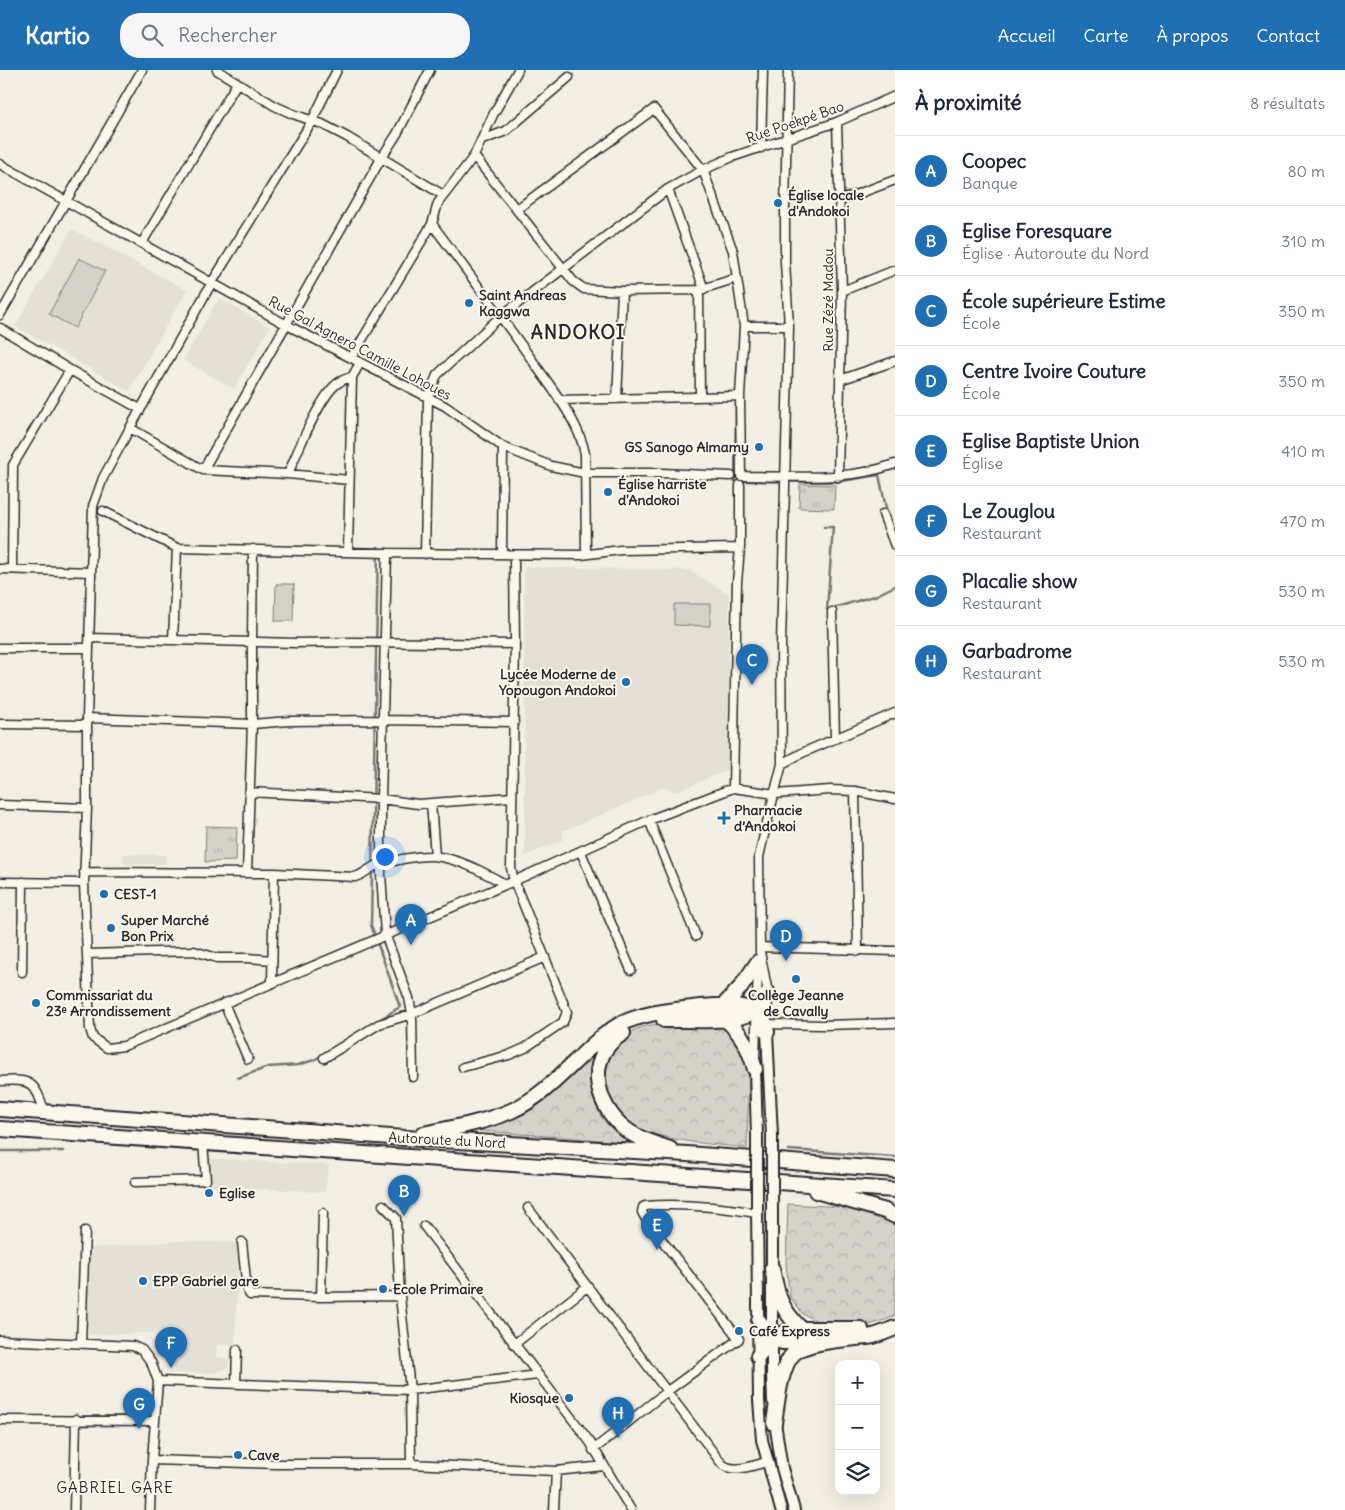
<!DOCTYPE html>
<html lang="fr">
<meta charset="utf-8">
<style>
:root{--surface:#fff;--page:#f6f6f7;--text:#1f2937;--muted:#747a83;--line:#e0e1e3;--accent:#1f6fb2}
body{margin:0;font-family:Delius,sans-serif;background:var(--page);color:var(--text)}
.controls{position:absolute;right:15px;bottom:15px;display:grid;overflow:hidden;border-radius:10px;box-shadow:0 5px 20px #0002}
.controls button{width:45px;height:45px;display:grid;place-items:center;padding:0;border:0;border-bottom:1px solid var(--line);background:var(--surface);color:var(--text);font:25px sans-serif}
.you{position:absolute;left:384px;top:786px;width:18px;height:18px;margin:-12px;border:4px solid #fff;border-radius:50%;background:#1a73e8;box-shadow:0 0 0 8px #1a73e833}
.badge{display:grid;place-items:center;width:32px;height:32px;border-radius:50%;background:var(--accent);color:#fff;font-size:16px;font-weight:700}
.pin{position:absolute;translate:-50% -41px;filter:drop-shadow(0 1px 2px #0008)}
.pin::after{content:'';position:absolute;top:26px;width:18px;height:15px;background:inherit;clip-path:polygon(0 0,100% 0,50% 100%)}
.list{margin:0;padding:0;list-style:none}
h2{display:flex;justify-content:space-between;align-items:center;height:65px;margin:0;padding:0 20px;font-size:21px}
h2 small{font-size:16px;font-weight:400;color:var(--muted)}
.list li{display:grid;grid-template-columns:32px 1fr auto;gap:15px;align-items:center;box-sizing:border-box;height:70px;padding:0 20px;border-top:1px solid var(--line)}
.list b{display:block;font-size:19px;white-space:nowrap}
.list p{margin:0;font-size:16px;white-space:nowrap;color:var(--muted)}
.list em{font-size:16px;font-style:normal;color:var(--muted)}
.icon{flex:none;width:28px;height:28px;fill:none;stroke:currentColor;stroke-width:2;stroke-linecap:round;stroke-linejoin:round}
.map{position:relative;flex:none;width:895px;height:1440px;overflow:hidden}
header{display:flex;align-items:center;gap:30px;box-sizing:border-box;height:70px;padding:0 25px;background:var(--accent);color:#fff}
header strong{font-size:24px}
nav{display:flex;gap:28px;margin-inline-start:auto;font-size:18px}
.search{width:350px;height:45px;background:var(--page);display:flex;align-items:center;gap:12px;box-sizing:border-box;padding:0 18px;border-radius:20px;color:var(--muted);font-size:19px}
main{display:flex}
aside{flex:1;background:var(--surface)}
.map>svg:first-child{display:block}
.built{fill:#e4e0d6}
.grass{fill:url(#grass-tufts);stroke:#807e7a}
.forest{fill:url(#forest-crowns);stroke:#807e7a}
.pitch{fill:#d5d2c9;stroke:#807e7a}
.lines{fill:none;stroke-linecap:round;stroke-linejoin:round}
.stream{stroke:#787772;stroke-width:2.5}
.minor-casing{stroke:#2b2b2b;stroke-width:11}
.secondary-casing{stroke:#2b2b2b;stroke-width:14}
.motorway-casing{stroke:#2b2b2b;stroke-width:18}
.minor{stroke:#fbf7ec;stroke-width:8}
.secondary{stroke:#fbf7ec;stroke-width:10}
.motorway{stroke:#fbf7ec;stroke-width:14}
.secondary-bridge-casing{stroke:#2b2b2b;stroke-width:14;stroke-linecap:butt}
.secondary-bridge{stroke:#fbf7ec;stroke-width:10}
.poi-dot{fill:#1f6fb2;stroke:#fbf7ec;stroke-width:2}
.labels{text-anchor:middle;stroke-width:4;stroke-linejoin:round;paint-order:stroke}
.street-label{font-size:14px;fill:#2b2b2b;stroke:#fbf7ec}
.poi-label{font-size:14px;font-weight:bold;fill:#2b2b2b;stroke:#fbf7ec;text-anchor:start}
.neighbourhood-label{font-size:15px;letter-spacing:1px;fill:#2b2b2b;stroke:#fbf7ec}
.district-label{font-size:19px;font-weight:bold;letter-spacing:1px;fill:#2b2b2b;stroke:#fbf7ec}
</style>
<header>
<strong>Kartio</strong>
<div class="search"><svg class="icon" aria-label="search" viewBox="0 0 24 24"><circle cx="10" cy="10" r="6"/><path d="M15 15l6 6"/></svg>Rechercher</div>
<nav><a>Accueil</a><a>Carte</a><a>À propos</a><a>Contact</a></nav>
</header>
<main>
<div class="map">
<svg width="895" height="1440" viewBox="0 0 895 1440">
<defs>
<pattern id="grass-tufts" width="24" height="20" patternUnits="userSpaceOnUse" patternTransform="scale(1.25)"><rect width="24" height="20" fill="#d5d2c9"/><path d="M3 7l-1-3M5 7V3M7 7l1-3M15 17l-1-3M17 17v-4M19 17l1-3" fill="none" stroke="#b7b4ad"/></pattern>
<pattern id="forest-crowns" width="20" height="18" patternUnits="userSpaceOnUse" patternTransform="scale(1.25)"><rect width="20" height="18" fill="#d5d2c9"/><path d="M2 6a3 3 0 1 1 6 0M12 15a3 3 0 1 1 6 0" fill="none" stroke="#b7b4ad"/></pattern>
</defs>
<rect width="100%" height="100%" fill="#f3efe4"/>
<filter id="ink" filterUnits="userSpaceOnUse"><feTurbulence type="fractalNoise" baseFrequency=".02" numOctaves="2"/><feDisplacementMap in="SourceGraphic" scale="10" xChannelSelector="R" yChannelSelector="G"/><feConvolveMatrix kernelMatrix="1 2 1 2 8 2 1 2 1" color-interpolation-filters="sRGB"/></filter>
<g filter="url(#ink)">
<path class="built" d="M72,159L187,220L129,321L15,256Z
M219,228L270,257L234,319L183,290Z
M524,497L689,500L729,524L728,700L675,722L665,717L563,761L562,770L525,786Z
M124,784L166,785V794H124Z
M200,1088L329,1095L325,1122L203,1116Z
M179,1171L239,1172L235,1277L217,1274L216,1287L230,1289L229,1297L214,1303H174V1291L156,1287L151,1272L175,1265L172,1262L88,1265V1178Z"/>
<path class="grass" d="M800,414L835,415L834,439L799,438Z
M206,756L237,757L236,791L205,792Z"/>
<path class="forest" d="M682,953L726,955L738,967L749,999L747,1078C713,1074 666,1072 635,1057C619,1049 606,1025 604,1007C603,990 622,965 637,959C651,953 667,954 682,953Z
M592,985C589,1007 591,1037 607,1054C616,1062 628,1067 637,1073L469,1060L547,1026Z
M788,1134L862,1138L895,1150V1245L888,1249L869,1255L821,1253L803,1244L790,1227L786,1195Z"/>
<path class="pitch" d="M79,188L105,201L75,258L49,244Z
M276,514H294L293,551H275Z
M674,534H710V556L674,555Z"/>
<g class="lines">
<path class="stream" d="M736,335L735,411L836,412L879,405L888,447
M824,457H833L827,540L877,525L895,516
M238,1008L268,997L298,995L314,990L400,937L371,855L378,477
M789,1080L895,1087
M0,1081H63"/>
<defs>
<path id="minor" d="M217,0L275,36L293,44L322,54L347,67L443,125
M337,0L312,51L211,214L130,358L103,408L93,436L87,648V738L84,813L90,959L93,968L107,978L124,976L514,811L649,750L733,718L775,724L830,720L855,721L895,729
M837,52L842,221L838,407
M482,70L506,61L569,7
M761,78L763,0
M474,86L573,211L584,219L622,221L699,220L737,208
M0,94L285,254L445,336L503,377L551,396L585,403H662L731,406
M668,119L704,219
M839,131L895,110
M517,139L654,39L703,100L733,181L744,256L740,326L741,406C792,406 845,412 895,394
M432,154C467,201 503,249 537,297C555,323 579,352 585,384L586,484
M142,173L237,13
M699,220L700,326
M842,221L895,200
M0,245L142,0
M744,256H789
M0,258L70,300L140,339
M351,288L432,154L438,133L474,86L493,45L518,0
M840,310L895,291
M617,329L622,221
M559,330L740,326
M130,358L203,400L288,404L349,410
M203,400L382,87L397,64L430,0
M288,404C297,383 320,325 338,313C342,310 348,308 352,307
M103,441L177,478L387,483L581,485L621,480L740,478
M883,444L895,476
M348,481L352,307L360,293
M387,483L381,729V804L385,864L409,928L412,944L413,1007
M425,484L428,328L437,305L501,246L668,119L703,100L732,87L837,52L895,26
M502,484L503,377
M0,499L91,502
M12,499L13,395L70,300
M832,542L835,669
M90,568L296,573L354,572L515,574
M173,570L177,478
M0,578H89
M87,648L252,654L289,651L383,650L514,652
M0,654L87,655
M782,694L802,683L895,643
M733,718L737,512L740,478V415
M855,721L858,881
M249,722L381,729L418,734L512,727
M431,733L435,786
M0,735L87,738
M649,750L696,866
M581,782L631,900
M84,802L274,803L355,807C363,805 368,799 375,796C391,791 417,785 433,786C458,788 483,802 505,814
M247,803L252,654V572L253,479
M0,812L84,813
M760,877L895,881
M87,884L194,881L217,888H247L272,890
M22,902L23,812
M272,913L274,803
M224,933L248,989
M767,954L824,955L895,953
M767,957L768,923L760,882L759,787L766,756L782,694L781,575L789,256L785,193V141L788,0
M324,988L379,954L412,944L545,887
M755,988L758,897
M463,997L509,985L525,978L563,952L567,942L514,811L511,798L515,574L514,492
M0,1011C33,1009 34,1012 45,1042
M135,1112L206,1110L203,1073
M383,1135L396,1148L400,1226L410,1320L411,1394
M528,1138L722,1394C734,1404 753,1395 767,1392
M424,1156L590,1372L631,1440
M242,1172L247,1220L250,1225L321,1227L400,1226
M321,1227L323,1143
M0,1270L133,1276L142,1280L151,1292L158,1311L152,1390L150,1440
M513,1273L517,1272L588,1216
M81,1274L85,1161
M158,1311L410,1320L538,1305
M236,1313L237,1280
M0,1350L155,1351
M593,1380L666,1322L739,1269L647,1151L642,1142L643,1137L645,1136C683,1133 721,1137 757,1143
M152,1390L276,1394H411L556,1401L604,1396
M74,1440L76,1349
M554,1440L556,1401"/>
<path id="secondary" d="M767,962L772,1066
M755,999L757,1066
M772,1138V1304L773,1331
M757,1139L759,1330L762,1370L781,1440
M774,1346L782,1398L794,1440"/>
<path id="motorway" d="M724,935L741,917L758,892
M725,949C742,963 749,978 755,999
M664,950C691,949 730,954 754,942C761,938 765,930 768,923
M623,963C585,986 594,1033 624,1058C637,1069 654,1073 670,1079
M0,1039L405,1068L687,1084L895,1100
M0,1059L895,1120
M423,1064C452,1058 483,1053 511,1041C538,1029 559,1007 580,987C592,975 606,962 621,954C643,943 668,941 692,938C714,936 734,932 755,941L767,962
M816,1121L885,1141L895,1146
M772,1199C778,1227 780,1238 801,1259
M759,1251L772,1269L783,1272H812
M758,1286C773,1267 777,1263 801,1259H861
M774,1353C777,1335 780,1296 794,1283C808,1270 854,1269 873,1266C881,1264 888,1261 895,1258"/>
</defs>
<use href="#minor" class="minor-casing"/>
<use href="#secondary" class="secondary-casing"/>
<use href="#motorway" class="motorway-casing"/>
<use href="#minor" class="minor"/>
<use href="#secondary" class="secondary"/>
<use href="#motorway" class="motorway"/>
<defs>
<path id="secondary-bridge" d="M757,1066V1139
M772,1066V1138"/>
</defs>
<use href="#secondary-bridge" class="secondary-bridge-casing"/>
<use href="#secondary-bridge" class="secondary-bridge"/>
</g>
</g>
<g class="poi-dot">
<circle cx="778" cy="133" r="5"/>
<circle cx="469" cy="233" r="5"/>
<circle cx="759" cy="377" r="5"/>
<circle cx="608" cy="422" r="5"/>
<circle cx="626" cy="612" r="5"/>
<path d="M721.5 740.5h5v5h5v5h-5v5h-5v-5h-5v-5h5z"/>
<circle cx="104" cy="824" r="5"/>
<circle cx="111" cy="858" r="5"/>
<circle cx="796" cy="909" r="5"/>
<circle cx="36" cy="933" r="5"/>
<circle cx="209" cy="1123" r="5"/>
<circle cx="143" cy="1211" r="5"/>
<circle cx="383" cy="1219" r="5"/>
<circle cx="739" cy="1261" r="5"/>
<circle cx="569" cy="1328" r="5"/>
<circle cx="238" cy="1385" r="5"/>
</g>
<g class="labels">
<g class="street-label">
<text transform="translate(795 52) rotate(-19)" y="5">Rue Poekpé Bao</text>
<text transform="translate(828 230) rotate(-90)" y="5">Rue Zézé Madou</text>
<text transform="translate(360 278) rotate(28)" y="5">Rue Gal Agnero Camille Lohoues</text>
<text transform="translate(447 1070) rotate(3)" y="5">Autoroute du Nord</text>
</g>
<g class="poi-label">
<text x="788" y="130">Église locale<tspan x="788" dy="16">d'Andokoi</tspan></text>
<text x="479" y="230">Saint Andreas<tspan x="479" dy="16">Kaggwa</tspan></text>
<text x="749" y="382" text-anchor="end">GS Sanogo Almamy</text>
<text x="618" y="419">Église harriste<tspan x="618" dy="16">d'Andokoi</tspan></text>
<text x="616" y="609" text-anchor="end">Lycée Moderne de<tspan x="616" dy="16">Yopougon Andokoi</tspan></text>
<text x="734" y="745">Pharmacie<tspan x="734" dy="16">d’Andokoi</tspan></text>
<text x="114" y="829">CEST-1</text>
<text x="121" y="855">Super Marché<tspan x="121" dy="16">Bon Prix</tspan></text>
<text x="46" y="930">Commissariat du<tspan x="46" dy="16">23ᵉ Arrondissement</tspan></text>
<text x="796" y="930" text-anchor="middle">Collège Jeanne<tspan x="796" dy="16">de Cavally</tspan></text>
<text x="219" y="1128">Eglise</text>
<text x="153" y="1216">EPP Gabriel gare</text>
<text x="393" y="1224">Ecole Primaire</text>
<text x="749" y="1266">Café Express</text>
<text x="559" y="1333" text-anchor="end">Kiosque</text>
<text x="248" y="1390">Cave</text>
</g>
<g class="neighbourhood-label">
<text x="115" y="1423">GABRIEL GARE</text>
</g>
<g class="district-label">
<text x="578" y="269">ANDOKOI</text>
</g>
</g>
</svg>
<div class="controls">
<button>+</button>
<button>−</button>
<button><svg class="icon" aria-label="layers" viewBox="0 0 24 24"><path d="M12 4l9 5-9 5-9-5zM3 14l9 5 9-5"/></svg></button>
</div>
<div class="you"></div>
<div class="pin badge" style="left:411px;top:875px">A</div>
<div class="pin badge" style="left:404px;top:1146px">B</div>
<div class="pin badge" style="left:752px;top:615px">C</div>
<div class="pin badge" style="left:786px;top:891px">D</div>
<div class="pin badge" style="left:657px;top:1180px">E</div>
<div class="pin badge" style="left:171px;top:1298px">F</div>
<div class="pin badge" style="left:139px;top:1359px">G</div>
<div class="pin badge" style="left:618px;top:1368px">H</div>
</div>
<aside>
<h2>À proximité<small>8 résultats</small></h2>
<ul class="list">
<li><span class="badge">A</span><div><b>Coopec</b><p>Banque</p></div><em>80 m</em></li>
<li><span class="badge">B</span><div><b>Eglise Foresquare</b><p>Église · Autoroute du Nord</p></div><em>310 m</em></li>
<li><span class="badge">C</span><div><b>École supérieure Estime</b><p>École</p></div><em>350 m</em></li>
<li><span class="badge">D</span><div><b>Centre Ivoire Couture</b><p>École</p></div><em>350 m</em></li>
<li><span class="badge">E</span><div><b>Eglise Baptiste Union</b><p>Église</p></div><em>410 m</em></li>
<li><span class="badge">F</span><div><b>Le Zouglou</b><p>Restaurant</p></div><em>470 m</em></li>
<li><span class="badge">G</span><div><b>Placalie show</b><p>Restaurant</p></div><em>530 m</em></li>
<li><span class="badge">H</span><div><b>Garbadrome</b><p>Restaurant</p></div><em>530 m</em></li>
</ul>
</aside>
</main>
